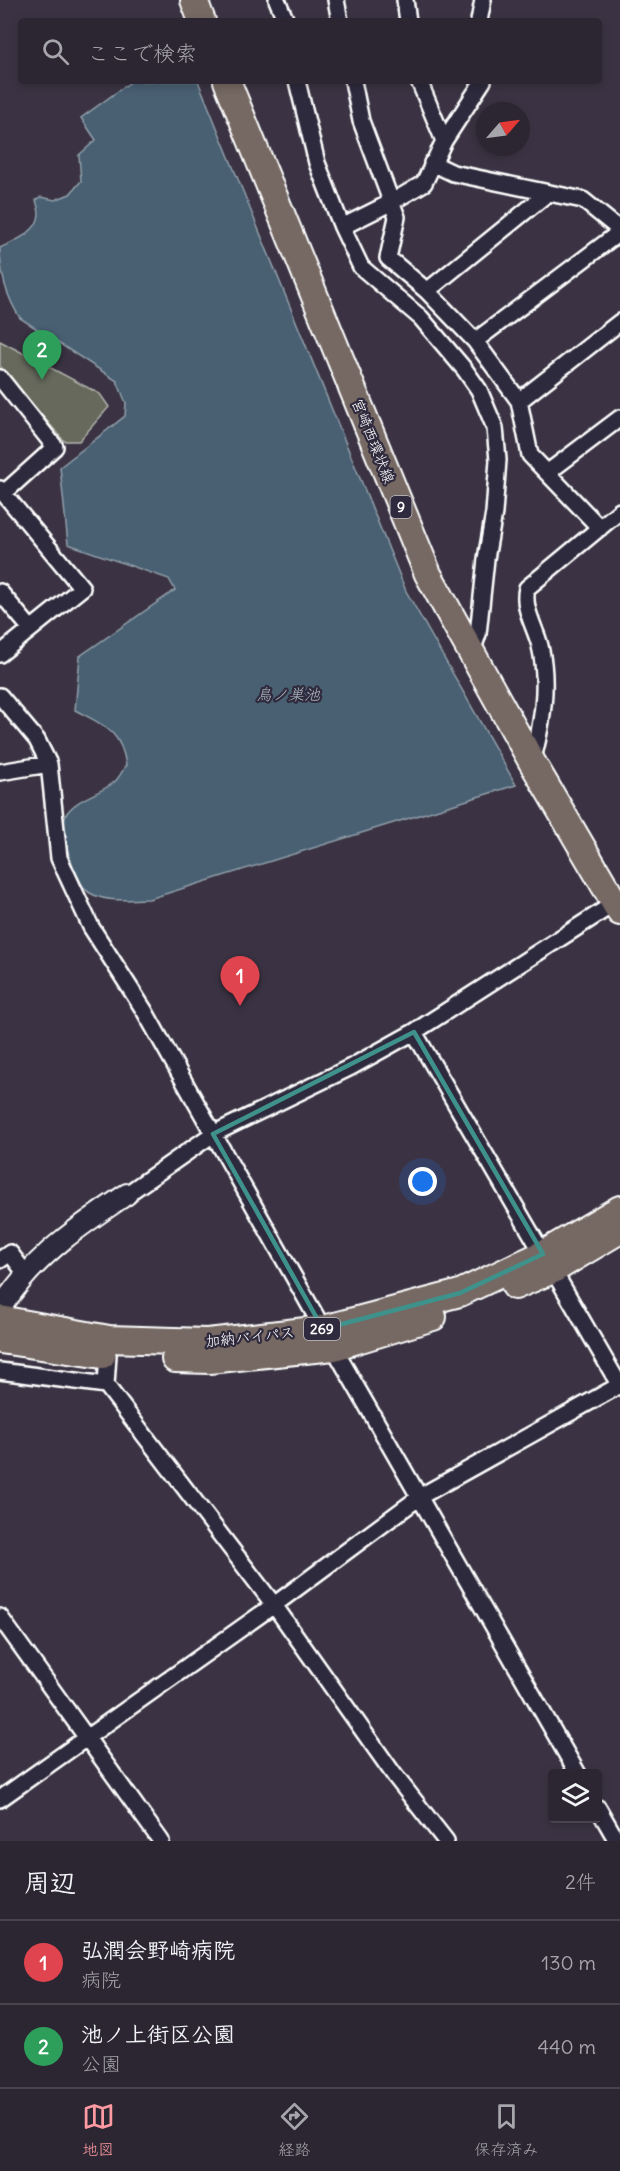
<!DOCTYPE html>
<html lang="ja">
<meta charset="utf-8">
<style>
:root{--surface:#2c2632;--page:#38323e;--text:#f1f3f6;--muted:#a6a5ac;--line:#48434d;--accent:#ff9aa2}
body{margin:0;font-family:Delius,"Klee One",sans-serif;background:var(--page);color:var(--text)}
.controls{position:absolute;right:18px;bottom:18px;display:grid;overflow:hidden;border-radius:6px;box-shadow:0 3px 9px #0003}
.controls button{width:54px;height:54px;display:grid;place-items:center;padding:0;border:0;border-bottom:2px solid var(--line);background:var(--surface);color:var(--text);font:30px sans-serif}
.compass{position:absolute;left:476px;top:102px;width:54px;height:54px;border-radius:50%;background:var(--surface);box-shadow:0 3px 9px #0003;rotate:62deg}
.you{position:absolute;left:423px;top:1182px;width:21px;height:21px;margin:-15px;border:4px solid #fff;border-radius:50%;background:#1a73e8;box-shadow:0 0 0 9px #1a73e833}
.badge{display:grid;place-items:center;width:39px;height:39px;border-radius:50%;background:var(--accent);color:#fff;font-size:20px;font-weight:700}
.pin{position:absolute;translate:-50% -50px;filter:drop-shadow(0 2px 3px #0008)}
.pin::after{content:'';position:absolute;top:32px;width:21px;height:18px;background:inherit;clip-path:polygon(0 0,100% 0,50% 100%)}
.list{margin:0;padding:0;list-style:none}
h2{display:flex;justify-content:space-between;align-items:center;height:78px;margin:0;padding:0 24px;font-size:26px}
h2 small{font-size:20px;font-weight:400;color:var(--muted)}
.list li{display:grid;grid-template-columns:39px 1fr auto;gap:18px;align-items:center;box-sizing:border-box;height:84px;padding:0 24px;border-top:2px solid var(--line)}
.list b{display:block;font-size:22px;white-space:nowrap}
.list p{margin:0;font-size:20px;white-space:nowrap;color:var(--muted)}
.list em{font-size:20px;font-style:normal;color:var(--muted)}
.icon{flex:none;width:33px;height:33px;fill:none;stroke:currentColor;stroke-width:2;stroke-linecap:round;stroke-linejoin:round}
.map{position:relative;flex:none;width:620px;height:1841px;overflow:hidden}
.search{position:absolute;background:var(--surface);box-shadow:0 3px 9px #0003;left:18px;right:18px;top:18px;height:66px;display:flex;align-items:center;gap:15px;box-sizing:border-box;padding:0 21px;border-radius:6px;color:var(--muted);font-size:22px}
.sheet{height:246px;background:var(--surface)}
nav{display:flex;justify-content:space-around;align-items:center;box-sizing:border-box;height:84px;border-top:2px solid var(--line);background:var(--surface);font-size:16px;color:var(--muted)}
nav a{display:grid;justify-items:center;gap:3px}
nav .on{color:var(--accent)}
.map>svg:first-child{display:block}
.green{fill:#66695b;stroke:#b2b4ad;stroke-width:1.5}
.water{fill:#496173;stroke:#92a0ab;stroke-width:1.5}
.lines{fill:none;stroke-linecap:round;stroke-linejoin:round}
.minor-casing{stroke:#fff;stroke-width:20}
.tertiary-casing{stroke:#fff;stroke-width:24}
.primary-casing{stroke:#fff;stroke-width:30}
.trunk-casing{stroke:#fff;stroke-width:30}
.minor{stroke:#2f2a3d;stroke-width:15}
.tertiary{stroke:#2f2a3d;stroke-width:20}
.primary{stroke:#766964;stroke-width:26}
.trunk{stroke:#766964;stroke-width:26}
.marked{fill:none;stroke:#3f918b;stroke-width:4.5;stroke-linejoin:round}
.labels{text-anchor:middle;stroke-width:4.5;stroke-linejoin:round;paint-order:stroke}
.shield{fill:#2f2a3d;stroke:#c1bfc5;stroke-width:1.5}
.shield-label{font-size:14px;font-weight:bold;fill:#fff}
.street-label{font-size:15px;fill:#fff;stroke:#2f2a3d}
.water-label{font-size:16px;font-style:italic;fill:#adb8c0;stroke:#2f2a3d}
</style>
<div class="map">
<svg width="620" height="1841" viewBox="0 0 620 1841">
<rect width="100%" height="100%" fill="#3b3343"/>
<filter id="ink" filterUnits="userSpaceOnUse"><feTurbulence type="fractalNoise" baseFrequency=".0167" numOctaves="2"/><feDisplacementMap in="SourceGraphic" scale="12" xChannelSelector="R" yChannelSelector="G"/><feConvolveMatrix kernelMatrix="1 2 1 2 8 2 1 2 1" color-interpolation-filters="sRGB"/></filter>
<g filter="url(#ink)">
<path class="green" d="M0,341L100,394L109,407L79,441H64L0,366Z"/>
<path class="water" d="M132,81H198L406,591L516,785L149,899C130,899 107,903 90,893C75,884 57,828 67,813C78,798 99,794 113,783C119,779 122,771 126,765C121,730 103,725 75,710L80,656L175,590L169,579L68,544L60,467L125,416L126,403L117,381L20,318C6,296 0,273 0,248C14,241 38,233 39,214C39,210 37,204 36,200L41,197L55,200L70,194L81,181L79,155L96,140L81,118Z"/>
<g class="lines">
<defs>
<path id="minor" d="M277,0L286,21
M336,0L340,21
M405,0L408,21
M479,21L483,0
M297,81L317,163L342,227L361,267L421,318L465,370L479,390L495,428L498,460L494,513L486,559L478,634L471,655
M353,81L361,121L397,217L388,258L427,291L475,341L519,401L530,455L600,528
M419,81L444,141
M432,163L453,173L583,200L620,230
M342,227L392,202L424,183L444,141L483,81
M427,291L548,193
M475,341L620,232
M0,378L55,447L4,493
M519,401L620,322
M547,473L620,418
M0,489L82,588L0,654
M0,592L31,629
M0,696L37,740L49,764L59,858L91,927L144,1010L323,1329L578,1774
M532,762C542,726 549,683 540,646C535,626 522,608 527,588L620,511
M0,772L49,764
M414,1032L543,1254
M127,1194L213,1134L351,1067L414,1032L615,903
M0,1260L10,1253L26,1274
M553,1270L620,1386
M108,1355L106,1385L274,1605L395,1776L446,1841
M0,1371L106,1385
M0,1617L161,1841
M0,1799L274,1605L421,1496L620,1385
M598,1808L617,1841"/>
<path id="tertiary" d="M0,1310C4,1301 11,1294 16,1287C47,1247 86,1222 127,1194"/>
<path id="primary" d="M194,0L202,21
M227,81L428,574L532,762L620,912"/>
<path id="trunk" d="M515,1286L553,1270L620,1230
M0,1319L109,1339L207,1342L323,1329L460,1293L543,1254L620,1209
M0,1340L102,1355
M175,1359L209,1360L334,1347L433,1317"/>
</defs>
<use href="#minor" class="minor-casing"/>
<use href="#tertiary" class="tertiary-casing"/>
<use href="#primary" class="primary-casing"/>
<use href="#trunk" class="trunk-casing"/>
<use href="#minor" class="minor"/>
<use href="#tertiary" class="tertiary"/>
<use href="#primary" class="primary"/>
<use href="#trunk" class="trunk"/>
</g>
</g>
<path class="marked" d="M414,1032L543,1254L460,1293L323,1329L213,1134Z"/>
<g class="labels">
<g class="shield">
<rect x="390.5" y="496" width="21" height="22" rx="4.5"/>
<rect x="304" y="1318" width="36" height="22" rx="4.5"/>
</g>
<g class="shield-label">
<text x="401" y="512">9</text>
<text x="322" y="1334">269</text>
</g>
<g class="street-label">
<text transform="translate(373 441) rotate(68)" y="5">宮崎西環状線</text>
<text transform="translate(250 1337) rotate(-6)" y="5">加納バイパス</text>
</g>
<g class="water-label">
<text x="288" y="700">鳥ノ巣池</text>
</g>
</g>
</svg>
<div class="controls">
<button><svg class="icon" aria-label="layers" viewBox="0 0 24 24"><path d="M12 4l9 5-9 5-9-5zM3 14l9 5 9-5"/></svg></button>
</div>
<svg class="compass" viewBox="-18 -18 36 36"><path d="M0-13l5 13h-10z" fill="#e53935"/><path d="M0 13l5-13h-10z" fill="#a6a5ac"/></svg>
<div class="you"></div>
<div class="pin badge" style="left:240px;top:1006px;background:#e0444e">1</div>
<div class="pin badge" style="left:42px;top:380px;background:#2e9e5b">2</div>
<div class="search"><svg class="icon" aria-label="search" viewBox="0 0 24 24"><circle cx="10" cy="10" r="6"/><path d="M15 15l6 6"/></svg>ここで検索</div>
</div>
<section class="sheet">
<h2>周辺<small>2件</small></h2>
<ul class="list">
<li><span class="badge" style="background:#e0444e">1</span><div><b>弘潤会野崎病院</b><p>病院</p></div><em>130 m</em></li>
<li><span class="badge" style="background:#2e9e5b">2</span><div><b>池ノ上街区公園</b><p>公園</p></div><em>440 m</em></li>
</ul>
</section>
<nav>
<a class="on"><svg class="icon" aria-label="map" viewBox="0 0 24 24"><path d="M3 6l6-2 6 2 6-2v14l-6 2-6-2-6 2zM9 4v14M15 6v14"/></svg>地図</a>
<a><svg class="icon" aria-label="directions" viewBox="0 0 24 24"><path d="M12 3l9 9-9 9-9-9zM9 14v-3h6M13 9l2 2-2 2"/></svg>経路</a>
<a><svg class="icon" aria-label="saved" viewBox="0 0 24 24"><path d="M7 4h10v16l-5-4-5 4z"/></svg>保存済み</a>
</nav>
